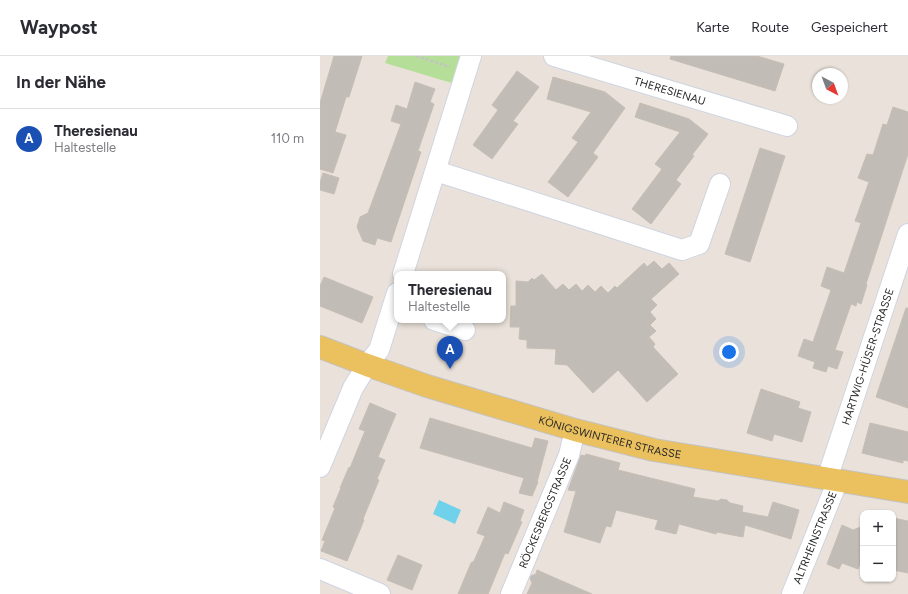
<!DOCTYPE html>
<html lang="de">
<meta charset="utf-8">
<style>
:root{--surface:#fff;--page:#f2f2f3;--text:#2b2b33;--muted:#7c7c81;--line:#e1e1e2;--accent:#111827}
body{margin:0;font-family:Figtree,sans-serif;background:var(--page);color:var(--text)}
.controls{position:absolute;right:12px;bottom:12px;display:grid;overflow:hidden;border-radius:8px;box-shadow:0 1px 3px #0004}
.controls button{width:36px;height:36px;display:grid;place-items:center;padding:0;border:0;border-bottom:1px solid var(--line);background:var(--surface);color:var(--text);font:20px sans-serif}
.compass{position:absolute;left:492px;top:12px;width:36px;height:36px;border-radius:50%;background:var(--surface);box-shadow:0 1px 3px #0004;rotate:139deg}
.you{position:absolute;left:409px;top:296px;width:14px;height:14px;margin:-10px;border:3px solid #fff;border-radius:50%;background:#1a73e8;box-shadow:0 0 0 6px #1a73e833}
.badge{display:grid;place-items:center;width:26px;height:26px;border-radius:50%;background:var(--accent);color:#fff;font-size:13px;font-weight:700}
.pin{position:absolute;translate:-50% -33px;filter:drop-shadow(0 1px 2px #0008)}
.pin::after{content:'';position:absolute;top:21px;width:14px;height:12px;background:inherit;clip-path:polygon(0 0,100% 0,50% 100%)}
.popup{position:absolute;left:74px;top:215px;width:112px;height:52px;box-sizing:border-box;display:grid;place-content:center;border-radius:8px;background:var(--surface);filter:drop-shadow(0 1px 3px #0005);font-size:13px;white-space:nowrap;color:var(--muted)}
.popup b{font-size:15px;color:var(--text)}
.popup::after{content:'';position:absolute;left:50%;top:100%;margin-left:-8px;border:8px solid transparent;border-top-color:var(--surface)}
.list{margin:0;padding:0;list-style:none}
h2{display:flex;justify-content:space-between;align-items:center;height:52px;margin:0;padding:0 16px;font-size:17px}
h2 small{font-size:13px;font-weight:400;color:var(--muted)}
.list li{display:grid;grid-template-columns:26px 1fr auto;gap:12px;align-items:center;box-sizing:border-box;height:60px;padding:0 16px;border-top:1px solid var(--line)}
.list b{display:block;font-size:15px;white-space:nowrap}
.list p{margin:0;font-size:13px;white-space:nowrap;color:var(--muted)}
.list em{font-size:13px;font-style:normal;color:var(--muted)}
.map{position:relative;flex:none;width:588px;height:538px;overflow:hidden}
header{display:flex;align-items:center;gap:24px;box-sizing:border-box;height:56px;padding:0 20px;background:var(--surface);border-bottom:1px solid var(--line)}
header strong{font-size:19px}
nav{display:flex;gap:22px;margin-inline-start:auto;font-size:14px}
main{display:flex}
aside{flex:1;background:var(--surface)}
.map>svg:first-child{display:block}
.green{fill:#b5df98}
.water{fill:#6fd2ea}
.building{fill:#c2bcb7;stroke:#c5beb4}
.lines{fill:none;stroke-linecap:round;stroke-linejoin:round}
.minor-casing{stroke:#cfd4e1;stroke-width:22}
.major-casing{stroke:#c3c3c3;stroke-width:24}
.path{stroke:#c3c3c3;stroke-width:2.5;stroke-dasharray:3 2;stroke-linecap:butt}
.minor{stroke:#fff;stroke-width:20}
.major{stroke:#ebc05e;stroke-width:22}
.labels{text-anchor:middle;stroke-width:3;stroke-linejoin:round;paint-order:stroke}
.street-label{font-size:11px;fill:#282828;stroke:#fff}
</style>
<header>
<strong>Waypost</strong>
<nav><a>Karte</a><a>Route</a><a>Gespeichert</a></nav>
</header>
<main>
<aside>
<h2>In der Nähe<small></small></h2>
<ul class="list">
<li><span class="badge" style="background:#1a4fb4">A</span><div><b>Theresienau</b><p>Haltestelle</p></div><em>110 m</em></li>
</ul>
</aside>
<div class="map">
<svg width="588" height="538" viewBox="0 0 588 538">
<rect width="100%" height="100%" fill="#eae2da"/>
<path class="green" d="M68,0H144L135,28L65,7Z"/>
<path class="water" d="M119,444L141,454L135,468L113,458Z"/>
<path class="building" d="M14,0H42L29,41H26L15,76L26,79L13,117L0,113V47Z
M351,0H437L464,8L455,35L350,3Z
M197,15L219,31L193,65L198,68L172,103L153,89L178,54L172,49Z
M233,21L285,36L305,52L273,97L278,101L248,141L228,126L258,86L252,82L271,56L227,43Z
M95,26L115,33L110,46L114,48L98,95L101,96L71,186L57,182L55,189L43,185L37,171L40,161L48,157L81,68L71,65L76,49L87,53Z
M320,47L369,63L388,78L372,99L374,100L356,124L361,128L331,168L312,153L342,113L335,108L360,76L315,61Z
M573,51L588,56V98L546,228L547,229L541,248L537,246L536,250L531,248L515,294L523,296L517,313L508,310L506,316L493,312L495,306L478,300L484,283L493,286L511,234L501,230L507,211L524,217L541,167L535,165L549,126L538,122L547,98L553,99L563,68L567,69Z
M440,92L465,100L430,206L405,198Z
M3,117L19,122L14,138L0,134V127Z
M334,205L342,213L349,207L359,218L331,243L337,249L330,256L336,263L330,269L336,275L329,281L335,288L333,291L358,318L327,346L298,314L273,337L247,309L235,308L236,293L207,292V284L199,283L200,271H190L191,250H196V225L208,226L212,222L214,224L222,218L236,234L243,228L249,234L256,228L262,235L268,229L275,236L281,230L288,237L295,230L297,232L324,207L327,211Z
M4,221L53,241L42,267L0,250V230Z
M586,252H588V352L556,341Z
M441,333L480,346L478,352L491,356L482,386L454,378L452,385L427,377Z
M50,347L76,358L58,401L65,404L57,423L59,424L43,463L44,464L27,505L1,495L5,485L2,484L15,452L13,451L21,432H20L29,411L30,412L45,375L39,373Z
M110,362L212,392L215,382L228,385L217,426H218L212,440L199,437L204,422L100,392Z
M550,367L588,376V405L583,404V407L542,397Z
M266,398L300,407L298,414L375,433L373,441L398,445L401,443L407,444L410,447L423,450L422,456L448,461L453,446L479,454L471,483L425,469L423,481L397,476L396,478L359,468L356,478L335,473L338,464L296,454L291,471L286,470L280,487L244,476L256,435L248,434L261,399L265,400Z
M184,446L204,454L200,465L202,466L188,498L185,497L168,538H138L151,507L154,505L165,480L157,477L168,451L180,457Z
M573,462L588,465V517L573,514Z
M522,469L533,474L543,470V500L538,513L522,507L519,513L507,508Z
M78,499L102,509L92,534L67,524Z
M217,514L235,522L272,538H207L212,527L210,522L211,520L216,518Z"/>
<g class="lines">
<defs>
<g id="minor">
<path id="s1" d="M234,0L467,70"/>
<path d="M116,115L362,194L379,188L400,128"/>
<path d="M83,218L151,0"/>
<path d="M114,264L145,274"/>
<path d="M0,411L33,332L47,309L59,294L77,237"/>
<path id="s2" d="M507,423L588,178"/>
<path d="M0,513L60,538"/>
<path id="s3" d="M191,538L249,399L255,374"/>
<path id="s4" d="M472,538L518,424"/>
</g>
<g id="major">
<path id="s5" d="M0,291L47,309L107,330L255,374L334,394L588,436"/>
</g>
</defs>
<use href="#minor" class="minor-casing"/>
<use href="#major" class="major-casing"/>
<path class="path" d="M96,0L130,11"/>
<use href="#minor" class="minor"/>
<use href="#major" class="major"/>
</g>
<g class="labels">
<g class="street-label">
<text dy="4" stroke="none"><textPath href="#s1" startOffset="121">THERESIENAU</textPath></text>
<text dy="4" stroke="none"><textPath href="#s2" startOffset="129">HARTWIG-HÜSER-STRASSE</textPath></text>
<text dy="4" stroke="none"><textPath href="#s5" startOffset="304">KÖNIGSWINTERER STRASSE</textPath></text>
<text dy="4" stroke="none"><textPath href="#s3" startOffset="88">RÖCKESBERGSTRASSE</textPath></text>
<text dy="4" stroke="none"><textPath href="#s4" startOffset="61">ALTRHEINSTRASSE</textPath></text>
</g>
</g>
</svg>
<div class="controls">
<button>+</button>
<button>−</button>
</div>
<svg class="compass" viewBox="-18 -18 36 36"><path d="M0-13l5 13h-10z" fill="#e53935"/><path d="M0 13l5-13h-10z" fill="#7c7c81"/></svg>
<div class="you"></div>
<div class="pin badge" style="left:130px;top:313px;background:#1a4fb4">A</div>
<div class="popup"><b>Theresienau</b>Haltestelle</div>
</div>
</main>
